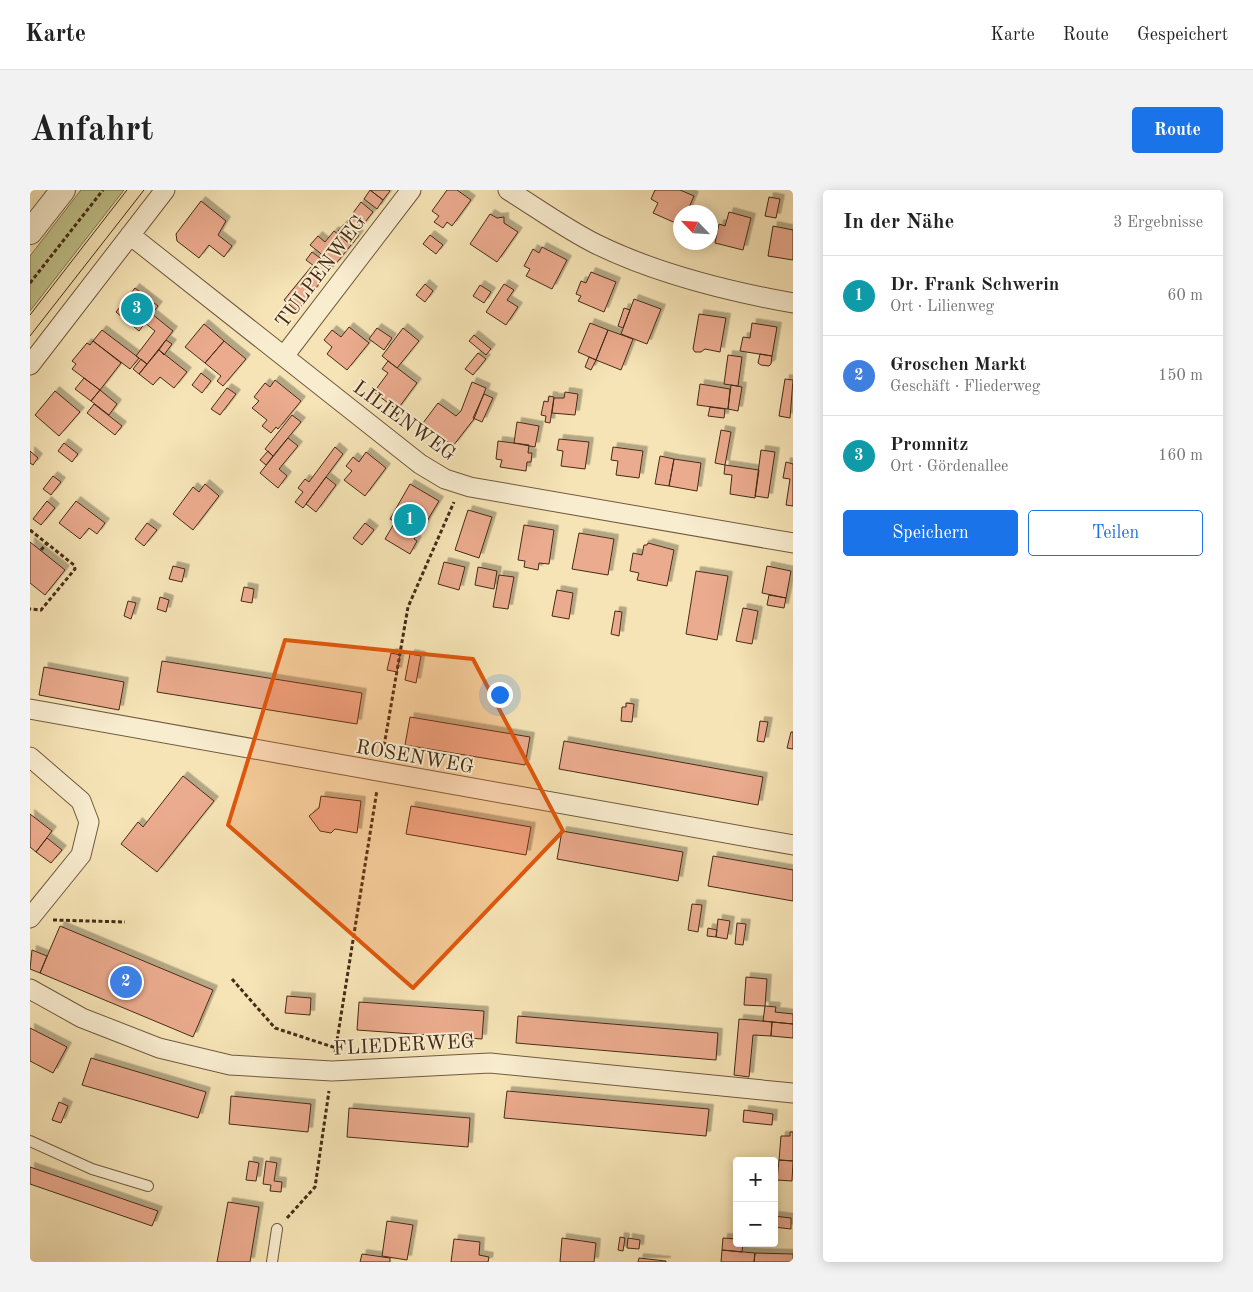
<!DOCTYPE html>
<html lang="de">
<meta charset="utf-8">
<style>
:root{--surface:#fff;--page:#f2f2f2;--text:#222;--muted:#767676;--line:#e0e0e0;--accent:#1a73e8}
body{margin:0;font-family:"Old Standard TT",serif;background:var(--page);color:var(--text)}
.controls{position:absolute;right:15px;bottom:15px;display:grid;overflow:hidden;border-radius:5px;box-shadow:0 2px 12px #0003}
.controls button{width:45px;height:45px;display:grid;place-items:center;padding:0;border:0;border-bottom:1px solid var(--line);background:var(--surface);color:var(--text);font:25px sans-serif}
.compass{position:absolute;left:643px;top:15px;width:45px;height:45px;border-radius:50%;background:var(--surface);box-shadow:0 2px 12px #0003;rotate:295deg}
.you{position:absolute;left:469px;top:504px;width:18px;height:18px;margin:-12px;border:4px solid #fff;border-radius:50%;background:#1a73e8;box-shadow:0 0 0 8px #1a73e833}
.badge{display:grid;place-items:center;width:32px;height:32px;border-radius:50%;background:var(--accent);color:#fff;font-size:16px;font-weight:700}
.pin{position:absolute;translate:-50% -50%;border:2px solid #fff;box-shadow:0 1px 5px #0006}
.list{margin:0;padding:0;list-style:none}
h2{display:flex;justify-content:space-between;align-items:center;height:65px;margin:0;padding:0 20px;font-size:21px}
h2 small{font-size:16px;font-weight:400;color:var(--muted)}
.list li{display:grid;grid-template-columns:32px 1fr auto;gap:15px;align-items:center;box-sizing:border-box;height:80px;padding:0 20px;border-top:1px solid var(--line)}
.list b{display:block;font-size:19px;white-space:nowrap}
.list p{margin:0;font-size:16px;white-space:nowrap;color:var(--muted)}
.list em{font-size:16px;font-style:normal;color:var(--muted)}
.actions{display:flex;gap:10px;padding:15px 20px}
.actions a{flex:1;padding:11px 0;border:1px solid var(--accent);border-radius:5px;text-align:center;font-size:18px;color:var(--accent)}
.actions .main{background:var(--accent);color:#fff}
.map{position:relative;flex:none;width:763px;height:1072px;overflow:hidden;border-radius:5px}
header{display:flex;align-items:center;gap:30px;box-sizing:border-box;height:70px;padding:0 25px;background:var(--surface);border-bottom:1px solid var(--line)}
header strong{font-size:24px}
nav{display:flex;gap:28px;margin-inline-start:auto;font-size:18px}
.intro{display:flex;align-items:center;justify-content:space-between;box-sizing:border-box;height:120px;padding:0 30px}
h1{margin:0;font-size:35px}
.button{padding:12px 22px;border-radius:5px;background:var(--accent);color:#fff;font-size:18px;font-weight:700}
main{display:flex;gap:30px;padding:0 30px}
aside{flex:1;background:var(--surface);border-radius:5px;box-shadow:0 2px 12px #0003}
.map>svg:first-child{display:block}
.green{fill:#c1c38b;stroke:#847751}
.building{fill:#ebab8e;stroke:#462b17;filter:url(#shadow)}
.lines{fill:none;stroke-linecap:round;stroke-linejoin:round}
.service-casing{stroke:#72593f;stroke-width:12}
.minor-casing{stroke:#72593f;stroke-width:21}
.tertiary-casing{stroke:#72593f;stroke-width:26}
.path{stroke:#462b17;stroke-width:3;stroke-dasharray:4 2.5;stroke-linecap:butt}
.service{stroke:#f9edd0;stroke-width:10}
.minor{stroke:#f9edd0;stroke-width:19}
.tertiary{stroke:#f9edd0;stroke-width:24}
.tram{stroke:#462b17;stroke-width:1}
.marked{fill:#e0570d;fill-opacity:0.2;stroke:#e0570d;stroke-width:4;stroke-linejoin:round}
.labels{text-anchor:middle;stroke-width:4;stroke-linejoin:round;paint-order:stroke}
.street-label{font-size:20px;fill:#462b17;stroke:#f9edd0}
</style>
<header>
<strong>Karte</strong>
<nav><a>Karte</a><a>Route</a><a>Gespeichert</a></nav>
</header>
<div class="intro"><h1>Anfahrt</h1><a class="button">Route</a></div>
<main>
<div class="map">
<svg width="763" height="1072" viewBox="0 0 763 1072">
<defs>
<filter id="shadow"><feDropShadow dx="4.5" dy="-4.5" stdDeviation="0" flood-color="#0004"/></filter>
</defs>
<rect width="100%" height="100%" fill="#f6e4b6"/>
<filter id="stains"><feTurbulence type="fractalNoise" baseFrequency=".004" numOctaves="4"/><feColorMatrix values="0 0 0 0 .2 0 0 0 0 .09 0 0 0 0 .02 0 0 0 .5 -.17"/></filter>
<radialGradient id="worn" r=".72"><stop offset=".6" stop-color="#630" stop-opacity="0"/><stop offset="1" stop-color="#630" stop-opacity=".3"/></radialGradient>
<path class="green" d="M51,0H94L0,121V66Z"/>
<path class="building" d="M340,0L353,10L347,19L334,9Z
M340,0H358L360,1L353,10Z
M417,0H427L441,10L422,36L417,32L413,38L404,32L409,26L402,21Z
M625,0H650L664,6L657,22H650V35L623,23L628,13L621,9Z
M739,7L750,9L746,28L735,26Z
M171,11L196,31L188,45L202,56L194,67L179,55L169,68L147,51L146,44Z
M331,12L343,22L335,32L323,23Z
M699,22L721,28L713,60L685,53L689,34L695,36Z
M323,23L335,32L329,41L317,32Z
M460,24L467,28L474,27V33L488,42L467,72L440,54Z
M314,34L329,45L323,53L308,41Z
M743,36L763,40V70L738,66Z
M304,41L321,55L305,75L280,55L288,46L295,52Z
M400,45L413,55L406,64L393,54Z
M512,57L537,70L522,99L496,86L500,79L494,76L503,59L509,63Z
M282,62L302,77L296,85L276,70Z
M281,77L294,88L267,121L254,110Z
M561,82L586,92L574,122L548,111L551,106L546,104L551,91L556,93Z
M395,94L403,101L395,112L386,105Z
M474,94L484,100L477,110L488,117L476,135L456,122Z
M450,95L461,102L454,113L443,106Z
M105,98L128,116L109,141L86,122Z
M604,109L631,119L617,154L591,144Z
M594,118L600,120L593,138L588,136Z
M122,124L143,141L117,174L106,166L125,141L115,133Z
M669,124L696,128L690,162L675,159L671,162H665L663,159Z
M560,133L578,140L566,170L548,162Z
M722,133L747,137L742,166L710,161L713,147L720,148Z
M174,134L194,151L175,173L155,157Z
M319,137L339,153L317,180L297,164L302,157L294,150L302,140L311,147Z
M347,138L362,148L354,160L339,149Z
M373,138L389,151L367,178L352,166Z
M72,140L109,168L100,179L63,151Z
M578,140L603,149L591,180L566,170Z
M444,145L461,159L456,165L439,151Z
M136,150L142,154L134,165L129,160Z
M63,151L91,173L70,200L42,179L46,174L42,171L57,153L60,155Z
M194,151L216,169L193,196L187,191L191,186L175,173Z
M129,160L157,182L144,198L130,187L123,195L109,184Z
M448,163L456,169L443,185L435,179Z
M730,164L742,166L741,174L739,176L731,175L728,173Z
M698,165L712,167L708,196L694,194Z
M559,167L566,170L561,180L555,177Z
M111,169L117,174L109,184L103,179Z
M358,171L387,193L367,220L344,202L358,183L352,179Z
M171,183L181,191L172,203L162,195Z
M54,188L70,200L61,211L45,199Z
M755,189L763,190L760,228L749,226Z
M245,190L271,211L248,239L246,237L241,243L232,236L237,230L222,218L229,211L224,207L235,193L240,197Z
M442,192L456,198L444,229L423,256L393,233L408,213L426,226L431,221Z
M670,194L700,199L698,219L667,215Z
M701,195L712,197L708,221L698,219Z
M197,198L206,204L190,225L181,219Z
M70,200L87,214L79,225L61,211Z
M25,201L50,222L29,246L5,225Z
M535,202L548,204L545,225L522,223L524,208H534Z
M454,204L463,208L452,232L443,228Z
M519,206L524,207L520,233L515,232L516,226L511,225L514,211L518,212Z
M64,214L92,236L85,245L57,223Z
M680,217L695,219L694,228L678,226Z
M262,225L271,232L243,266L235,259Z
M487,232L509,236L505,257L484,253Z
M691,240L701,242L695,275L685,273Z
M258,248L268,256L249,279L257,286L248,298L230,283Z
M529,249L559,252L555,279L531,276L533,261L527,260Z
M468,251L499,255L498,263H502L501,272H497L496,281L470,277L472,270L466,269Z
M34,253L48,264L42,272L28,261Z
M305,257L313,264L273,318L265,312L273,302L268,298L275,289L279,292Z
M583,257L613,261L609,288L586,285L588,271L581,270Z
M731,260L745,262L738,308L725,306Z
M0,261L8,268L3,275L0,273Z
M238,261L243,266L236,275L230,270Z
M336,262L356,278L335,306L314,290L322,281L316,276L323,267L329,272Z
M630,266L644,269L639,296L625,294Z
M644,269L671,273L667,301L639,296Z
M756,272L763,274V316L756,315L760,289L753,288Z
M695,275L729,280L725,308L700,304L702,285L694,284Z
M23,286L31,292L21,305L13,299Z
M296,287L306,295L286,322L276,314Z
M175,294L189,306L163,340L143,324L163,297L169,302Z
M380,294L409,311L388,346L386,345L384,349L387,351L380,364L355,349L365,332L360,329Z
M17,311L25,318L11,335L3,329Z
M46,311L75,333L67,344L59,338L50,349L29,333Z
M438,320L462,327L449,368L425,360Z
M117,333L127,340L114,356L105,349Z
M335,333L344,340L332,355L323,348Z
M494,335L524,340L519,374L509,373L508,380L494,377L495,371L488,370Z
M549,343L584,349L578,385L542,379Z
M0,352L35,380L15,405L0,393Z
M618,353L644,360L637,396L607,390L609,383L600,381L603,363L612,365L614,355H617Z
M414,372L435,377L429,400L408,394Z
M143,376L155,379L152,392L139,389Z
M737,376L761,381L756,408L732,403Z
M448,377L467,381L464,399L445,395Z
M666,381L698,386L687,450L656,444Z
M469,385L484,387L478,419L463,417Z
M214,397L224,399L222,413L211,411Z
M527,400L543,403L539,429L522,426Z
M739,405L756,408L754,418L737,415Z
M130,407L139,410L136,422L127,419Z
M98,411L106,413L101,429L94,426Z
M713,418L728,421L722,454L706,451Z
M585,421L592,422L589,446L581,444Z
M361,463L370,465L367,482L357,480Z
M380,464L391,466L386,493L375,490Z
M132,471L332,503L327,534L127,502Z
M14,477L94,492L89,520L9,505Z
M596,513L604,514L602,532L591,531L592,517H596Z
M380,527L500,547L495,575L375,555Z
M730,531L738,532L734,552L727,551Z
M761,542H763V559L757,558Z
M534,551L733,587L728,615L529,579Z
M153,586L184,611L127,682L91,654L108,632L113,637Z
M291,606L331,611L327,643L305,639L301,643L290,641L279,626L289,618Z
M381,616L501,637L496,665L376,644Z
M0,624L22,641L6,662L0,657Z
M532,641L653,662L648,691L527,669Z
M17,648L32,660L21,673L6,662Z
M683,666L763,680V711L678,696Z
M662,714L672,715L668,742L658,740Z
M688,729L700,731L697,749L686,747Z
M707,733L716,734L713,755L705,754Z
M30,736L183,800L163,847L10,783Z
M678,738L687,740L686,747L677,746Z
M2,760L17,766L10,783L0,779Z
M716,787L737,789L735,816L714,815Z
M257,806L281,808L280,825L255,823Z
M329,812L454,821L452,849L327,840Z
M735,816L746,817L745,822L763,824V834L733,831Z
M488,826L688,843L686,870L486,853Z
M709,829L742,832L741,846L723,845L719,887L704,885Z
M742,832L763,834V848L741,846Z
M0,838L37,857L23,883L0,871Z
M61,868L176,902L168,928L52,895Z
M477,901L679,919L676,946L474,928Z
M201,906L281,914L278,942L199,934Z
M29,912L38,916L31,933L22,930Z
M319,918L440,928L438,957L317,947Z
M714,920L743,924L742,935L713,932Z
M760,942H763V971L749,970L751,946H760Z
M749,970L763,971L762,991L747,990Z
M219,971L229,973L226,991L216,990Z
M236,971L247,973L244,991L252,992L251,1002L240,1001L241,995L233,994Z
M0,977L128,1021L122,1036L0,994Z
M198,1012L229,1017L220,1072H187Z
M744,1026L761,1028V1039L744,1037Z
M357,1031L383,1035L377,1070L352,1066Z
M590,1047L595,1048L593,1061L588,1060Z
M532,1048L566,1053L564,1072H530Z
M598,1048L610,1050L609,1059L597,1058Z
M693,1048L707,1049V1053H713L712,1062L692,1060Z
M424,1049L450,1052L449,1065L459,1067L458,1072H421Z
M692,1060L725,1063L724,1072H691Z
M725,1063L763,1064V1072H724Z
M332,1064L360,1068V1072H330Z
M609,1068L636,1071V1072H608Z"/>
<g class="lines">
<defs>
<path id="service" d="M0,951L62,979L118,996
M242,1072L247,1039"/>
<path id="minor" d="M478,0C507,18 536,39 566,54C627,84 696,101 763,113
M100,45L390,274L415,289L440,297L763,353
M254,166L381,0
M0,175L135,0
M0,519L763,655
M0,567L51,611L59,632L51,665L0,728
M0,799L52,828L129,858L200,875L302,881L460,873L763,903"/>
<path id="tertiary" d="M0,42L33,0"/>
</defs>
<use href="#service" class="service-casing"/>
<use href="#minor" class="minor-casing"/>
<use href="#tertiary" class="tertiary-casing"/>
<path class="path" d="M0,93L73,0
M0,340L44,375L45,379L11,420L0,419
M11,360L17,353
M353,562L378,417L424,312
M23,730L95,732
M202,789L245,838L306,858
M305,863L347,600
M257,1028L285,997L299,901"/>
<use href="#service" class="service"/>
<use href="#minor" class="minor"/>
<use href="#tertiary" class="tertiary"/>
<path class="tram" d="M0,125L97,0
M0,146L114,0"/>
</g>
<path class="marked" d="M255,450L443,469L533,641L383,798L198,635Z"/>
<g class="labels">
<g class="street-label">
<text transform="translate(290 81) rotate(-53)" y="7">TULPENWEG</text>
<text transform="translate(375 230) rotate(36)" y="7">LILIENWEG</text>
<text transform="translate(385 566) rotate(10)" y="7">ROSENWEG</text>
<text transform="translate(374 854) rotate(-3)" y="7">FLIEDERWEG</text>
</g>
</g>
<rect width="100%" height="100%" filter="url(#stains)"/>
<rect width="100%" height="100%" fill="url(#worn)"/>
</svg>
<div class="controls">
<button>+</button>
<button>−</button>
</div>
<svg class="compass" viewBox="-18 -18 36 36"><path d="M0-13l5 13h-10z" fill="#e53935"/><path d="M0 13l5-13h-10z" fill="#767676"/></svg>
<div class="you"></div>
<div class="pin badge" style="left:380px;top:330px;background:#0f9aa8">1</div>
<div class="pin badge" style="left:96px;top:792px;background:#3f7fe0">2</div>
<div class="pin badge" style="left:107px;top:119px;background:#0f9aa8">3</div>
</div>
<aside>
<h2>In der Nähe<small>3 Ergebnisse</small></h2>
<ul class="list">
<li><span class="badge" style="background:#0f9aa8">1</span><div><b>Dr. Frank Schwerin</b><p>Ort · Lilienweg</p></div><em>60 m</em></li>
<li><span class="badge" style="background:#3f7fe0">2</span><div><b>Groschen Markt</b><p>Geschäft · Fliederweg</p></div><em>150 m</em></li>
<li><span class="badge" style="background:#0f9aa8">3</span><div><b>Promnitz</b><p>Ort · Gördenallee</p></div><em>160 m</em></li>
</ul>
<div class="actions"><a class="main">Speichern</a><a>Teilen</a></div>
</aside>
</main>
